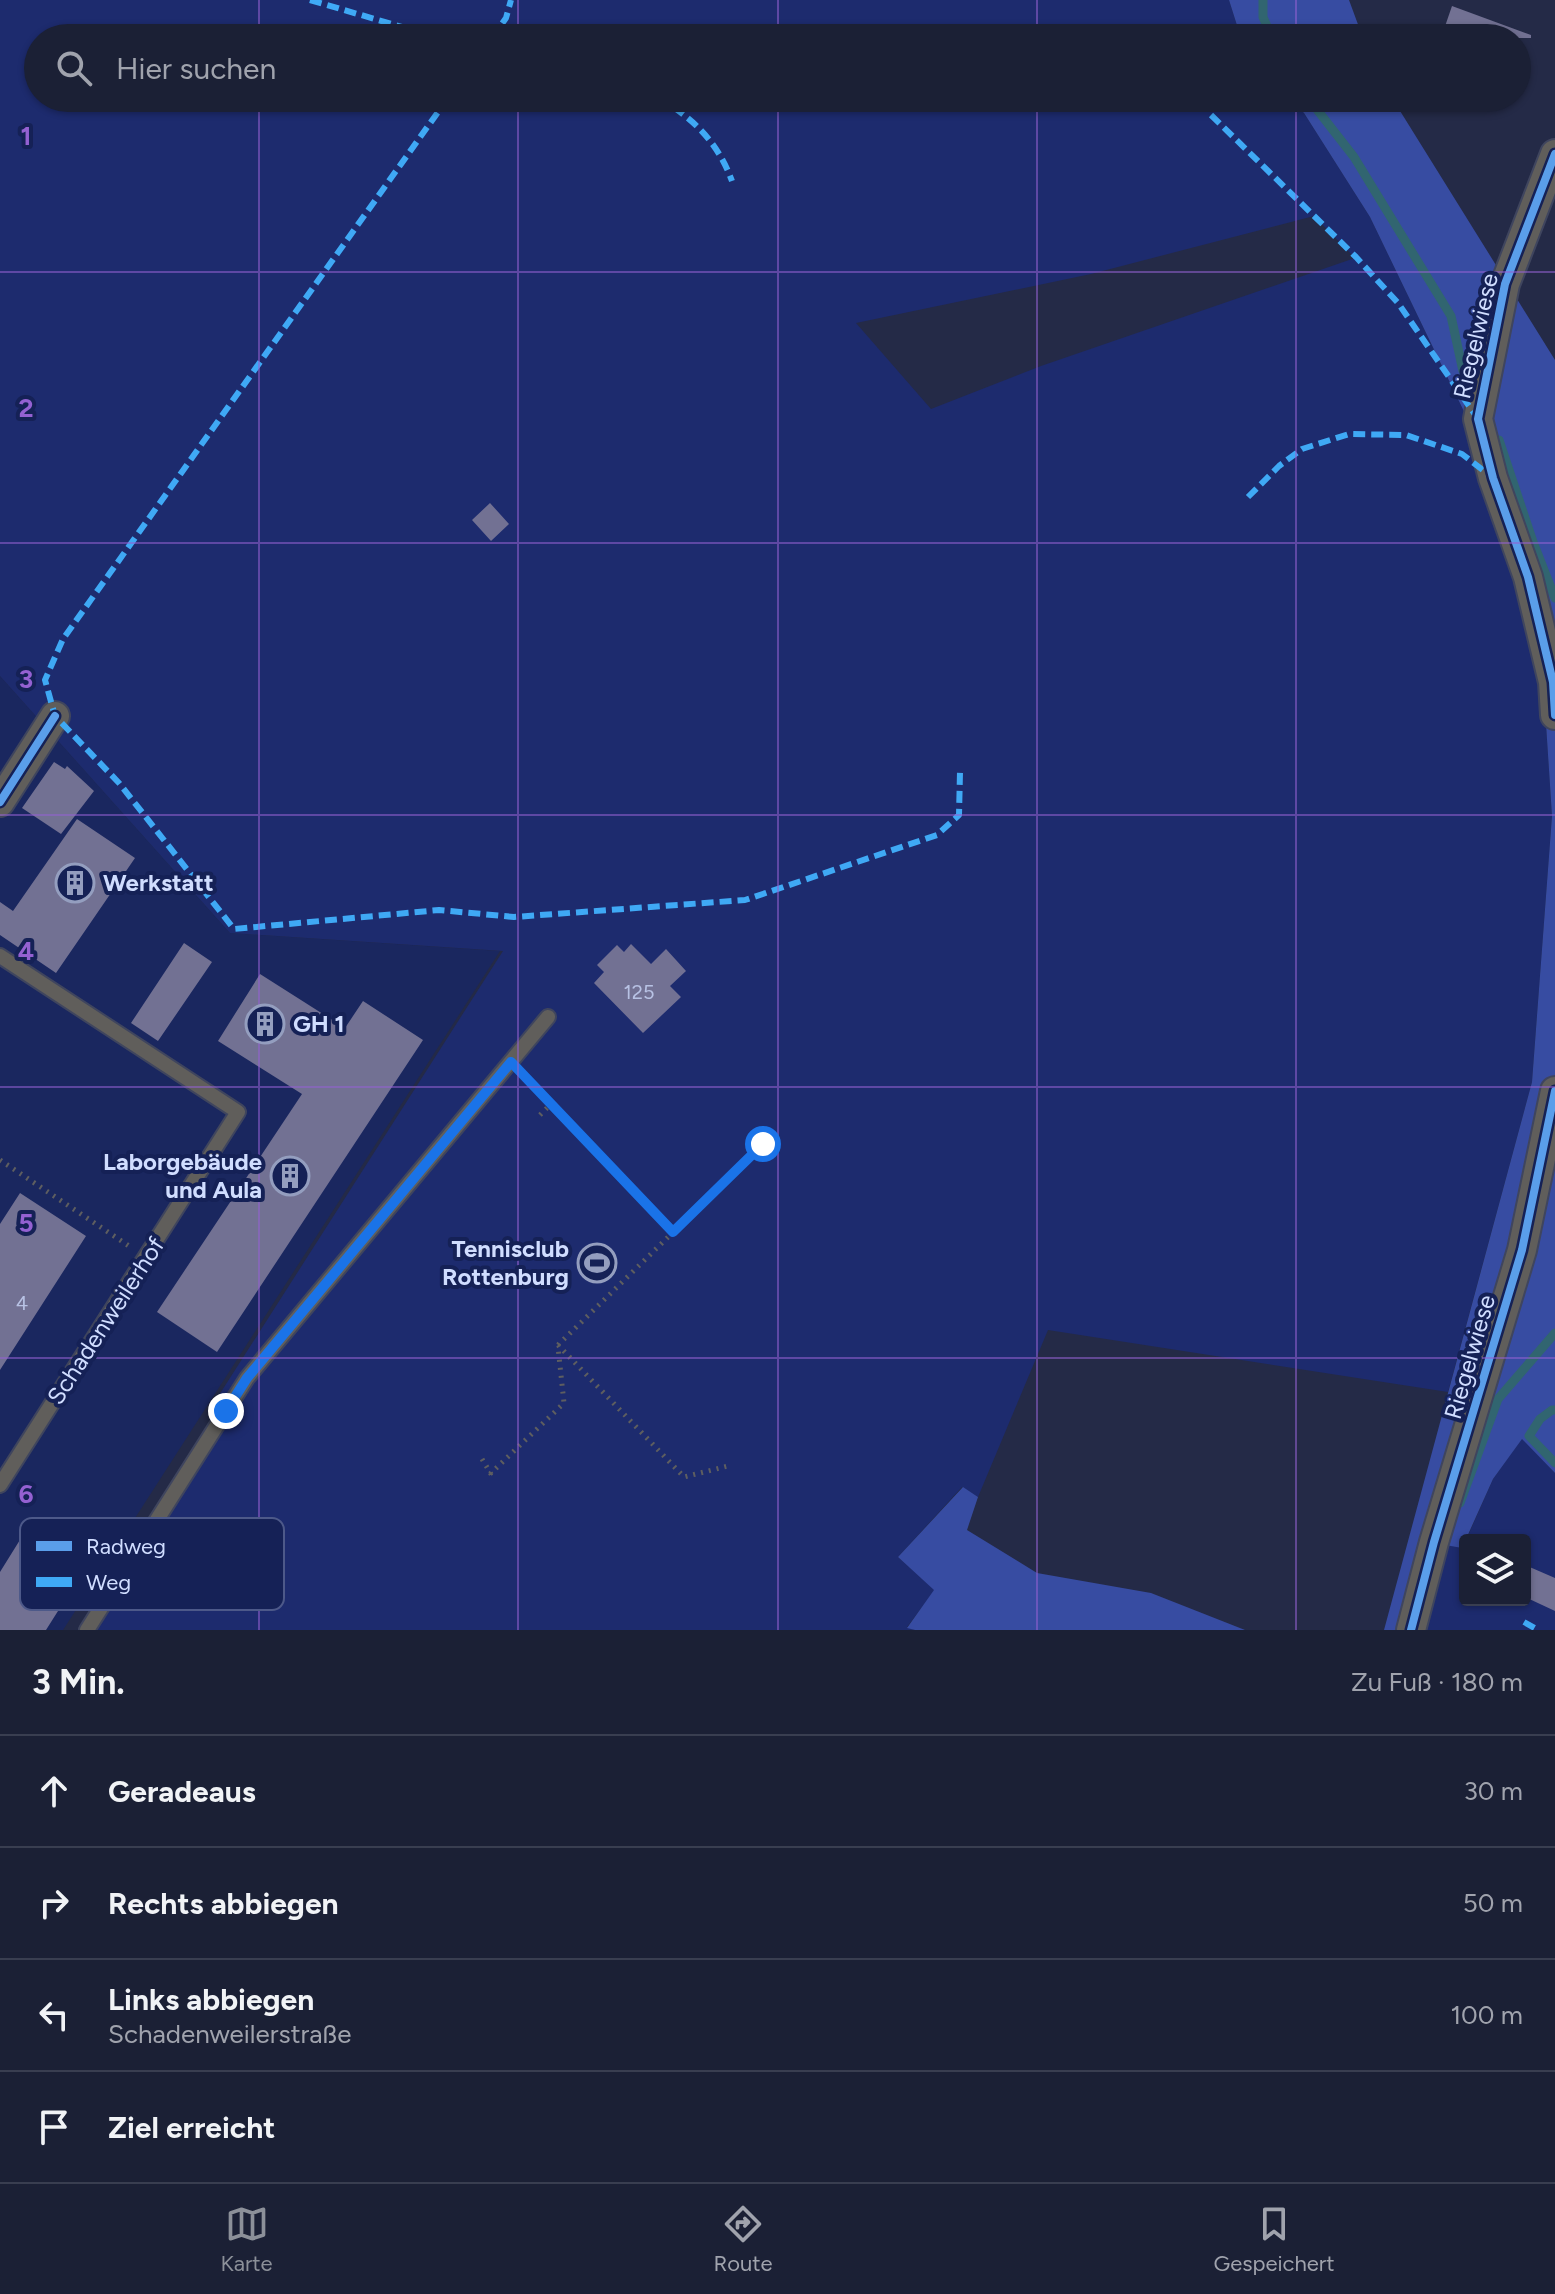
<!DOCTYPE html>
<html lang="de">
<meta charset="utf-8">
<style>
:root{--surface:#1b2035;--page:#24283d;--text:#f1f3f6;--muted:#a0a3ad;--line:#393e50;--accent:#8c9099}
body{margin:0;font-family:Figtree,sans-serif;background:var(--page);color:var(--text)}
.controls{position:absolute;right:24px;bottom:24px;display:grid;overflow:hidden;border-radius:8px;box-shadow:0 2px 6px #0004}
.controls button{width:72px;height:72px;display:grid;place-items:center;padding:0;border:0;border-bottom:2px solid var(--line);background:var(--surface);color:var(--text);font:40px sans-serif}
.stop{position:absolute;width:24px;height:24px;margin:-18px;border:6px solid #1a73e8;border-radius:50%;background:#fff}
.stop.end{background:#1a73e8;border-color:#fff;box-shadow:0 2px 8px #0008}
.list{margin:0;padding:0;list-style:none}
h2{display:flex;justify-content:space-between;align-items:center;height:104px;margin:0;padding:0 32px;font-size:34px}
h2 small{font-size:26px;font-weight:400;color:var(--muted)}
.list li{display:grid;grid-template-columns:52px 1fr auto;gap:24px;align-items:center;box-sizing:border-box;height:112px;padding:0 32px;border-top:2px solid var(--line)}
.list b{display:block;font-size:30px;white-space:nowrap}
.list p{margin:0;font-size:26px;white-space:nowrap;color:var(--muted)}
.list em{font-size:26px;font-style:normal;color:var(--muted)}
.icon{flex:none;width:44px;height:44px;fill:none;stroke:currentColor;stroke-width:2;stroke-linecap:round;stroke-linejoin:round}
.map{position:relative;flex:none;width:1555px;height:1630px;overflow:hidden}
.search{position:absolute;background:var(--surface);box-shadow:0 2px 6px #0004;left:24px;right:24px;top:24px;height:88px;display:flex;align-items:center;gap:20px;box-sizing:border-box;padding:0 28px;border-radius:44px;color:var(--muted);font-size:30px}
.sheet{height:552px;background:var(--surface)}
nav{display:flex;justify-content:space-around;align-items:center;box-sizing:border-box;height:112px;border-top:2px solid var(--line);background:var(--surface);font-size:22px;color:var(--muted)}
nav a{display:grid;justify-items:center;gap:4px}
nav .on{color:var(--accent)}
.map>svg:first-child{display:block}
.built{fill:#1a275f}
.green{fill:#1d2b6e;fill-rule:evenodd}
.forest{fill:#374ca2}
.lines{fill:none;stroke-linecap:round;stroke-linejoin:round}
.stream{stroke:#316570;stroke-width:9}
.building{fill:#727193}
.service-casing{stroke:#3f455e;stroke-width:18}
.minor-casing{stroke:#3f455e;stroke-width:32}
.path{stroke:#5e5e60;stroke-width:5;stroke-dasharray:2 6;stroke-linecap:butt}
.service{stroke:#605e5b;stroke-width:14}
.minor{stroke:#605e5b;stroke-width:28}
.quiet{stroke:#3fa9f5;stroke-width:6;stroke-dasharray:12 6;stroke-linecap:butt}
.cycleway-casing{stroke:#152156;stroke-width:13}
.cycleway{stroke:#5a9eea;stroke-width:8}
.route{stroke:#1a73e8;stroke-width:10}
.grid{fill:none;stroke:#9461d2;stroke-width:2;stroke-opacity:0.55}
.labels{text-anchor:middle;stroke-width:8;stroke-linejoin:round;paint-order:stroke}
.number-label{font-size:20px;fill:#b8c2e4}
.street-label{font-size:24px;fill:#d0ddff;stroke:#152156}
.poi-label{font-size:24px;font-weight:bold;fill:#d0ddff;stroke:#152156;text-anchor:start}
.key{fill:#152156;stroke:#4d5989;stroke-width:2}
.key-label{font-size:22px;fill:#d0ddff}
.grid-label{font-size:26px;text-anchor:middle;font-weight:bold;fill:#9461d2;stroke:#152156;stroke-width:8;stroke-linejoin:round;paint-order:stroke}
</style>
<div class="map">
<svg width="1555" height="1630" viewBox="0 0 1555 1630">
<rect width="100%" height="100%" fill="#242a47"/>
<path class="built" d="M0,676L230,933L500,951L63,1630H0Z"/>
<path class="green" d="M0,0H1229L1241,38H38V98H1289L1304,113L1370,217L1470,424L1543,678L1552,816L1532,1082L1448,1392L1048,1330L978,1497L962,1487L898,1557L935,1590L907,1627L915,1630H87L226,1411L214,1403L503,951L230,933L0,676ZM1314,216L1355,258L1041,366L931,409L856,323L1091,274Z
M1522,1438L1555,1473V1630H1411L1434,1542L1462,1548L1465,1542V1600H1525V1540H1466L1493,1479Z"/>
<path class="forest" d="M1229,0H1349L1363,38H1241Z
M1289,98H1392L1555,360V1473L1522,1439L1493,1479L1462,1548L1434,1543L1411,1630H1384L1532,1082L1552,816L1543,678L1470,424L1370,217L1304,113Z
M963,1487L978,1497L967,1530L1037,1573L1151,1593L1245,1630H915L907,1628L934,1590L898,1557Z"/>
<g class="lines">
<path class="stream" d="M1263,0V17L1272,38
M1308,98L1354,157L1451,316L1463,371
M1499,440L1533,542L1555,598
M1555,1410H1552L1540,1419L1529,1436L1555,1463
M1460,1503L1498,1399L1555,1333"/>
</g>
<path class="building" d="M1452,6L1531,35V38H1441Z
M490,503L509,524L491,541L472,520Z
M54,762L65,769L67,766L94,791L61,834L22,808Z
M77,819L135,858L56,973L0,935V902L13,911Z
M184,943L212,962L158,1041L131,1023Z
M631,944L651,964L666,949L686,971L670,986L681,997L643,1033L594,983L604,972L597,965L617,945L624,952Z
M260,974L345,1028L363,1001L423,1040L217,1352L157,1312L302,1094L218,1041Z
M20,1193L86,1236L0,1370V1224Z
M23,1535L82,1573L46,1630H0V1572Z
M1525,1565L1555,1578V1611L1525,1597Z"/>
<g class="lines">
<defs>
<path id="service" d="M0,956L238,1112L0,1485
M87,1630L247,1378L548,1017"/>
<path id="minor" d="M1555,154L1505,284L1478,419L1493,478L1528,577L1553,682L1555,715
M0,802L55,716
M1411,1630L1434,1542L1522,1250L1555,1091"/>
</defs>
<use href="#service" class="service-casing"/>
<use href="#minor" class="minor-casing"/>
<path class="path" d="M525,1077L673,1232
M540,1115L551,1104
M0,1160L129,1246
M558,1345L763,1144
M558,1345L684,1477L728,1466
M482,1459L494,1479
M490,1474L564,1403L558,1347"/>
<use href="#service" class="service"/>
<use href="#minor" class="minor"/>
<path class="quiet" d="M310,0L419,32L429,38
M492,38L506,18L511,0
M448,98L63,639L45,680L55,716L119,783L234,929L439,910L514,917L745,900L937,835L959,815L960,772
M658,98C694,118 718,143 732,181
M1211,115L1356,257L1398,303L1478,419
M1248,497L1279,466L1302,449L1349,434L1406,435L1462,454L1493,478
M1524,1622L1538,1630"/>
<defs>
<path id="cycleway" d="M1555,154L1505,284L1478,419L1493,478L1528,577L1553,682L1555,715
M0,802L55,716
M1411,1630L1434,1542L1522,1250L1555,1091"/>
</defs>
<use href="#cycleway" class="cycleway-casing"/>
<use href="#cycleway" class="cycleway"/>
</g>
<g class="lines">
<path class="route" d="M226,1411L247,1378L511,1062L673,1232L763,1144"/>
</g>
<path class="grid" d="M259,0V38M518,0V38M778,0V38M1037,0V38M1296,0V38M259,98V1630M518,98V1630M778,98V1630M1037,98V1630M1296,98V1630M0,272H1555M0,543H1555M0,815H1555M0,1087H1555M0,1358H1555"/>
<defs>
<symbol id="building-ring" viewBox="-11 -11 22 22"><circle r="9.5" fill="#152156" stroke="#949ebf" stroke-width="1.5"/><path d="M-4-6H4V6H1V3H-1V6H-4ZM-2.5-4.3h1.7v1.8h-1.7ZM.8-4.3h1.7v1.8H.8ZM-2.5-1h1.7V.8h-1.7ZM.8-1h1.7V.8H.8Z" fill="#949ebf"/></symbol>
<symbol id="stadium-ring" viewBox="-11 -11 22 22"><circle r="9.5" fill="#152156" stroke="#949ebf" stroke-width="1.5"/><path d="M0-5a6.5 5 0 1 0 0 10a6.5 5 0 1 0 0-10ZM-3.5-1.8h7v3.6h-7Z" fill="#949ebf"/></symbol>
</defs>
<g fill-rule="evenodd">
<use href="#building-ring" x="53" y="861" width="44" height="44"/>
<use href="#building-ring" x="243" y="1002" width="44" height="44"/>
<use href="#building-ring" x="268" y="1154" width="44" height="44"/>
<use href="#stadium-ring" x="575" y="1241" width="44" height="44"/>
</g>
<g class="labels">
<g class="number-label">
<text x="639" y="999">125</text>
<text x="22" y="1310">4</text>
</g>
<g class="street-label">
<text transform="translate(1476 336) rotate(-77)" y="8">Riegelwiese</text>
<text transform="translate(106 1321) rotate(-57)" y="8">Schadenweilerhof</text>
<text transform="translate(1470 1357) rotate(-74)" y="8">Riegelwiese</text>
</g>
<g class="poi-label">
<text x="103" y="891">Werkstatt</text>
<text x="293" y="1032">GH 1</text>
<text x="262" y="1170" text-anchor="end">Laborgebäude<tspan x="262" dy="28">und Aula</tspan></text>
<text x="569" y="1257" text-anchor="end">Tennisclub<tspan x="569" dy="28">Rottenburg</tspan></text>
</g>
</g>
<rect x="20" y="1518" width="264" height="92" rx="12" class="key"/>
<rect x="36" y="1541" width="36" height="10" fill="#5a9eea"/>
<rect x="36" y="1577" width="36" height="10" fill="#3fa9f5"/>
<g class="key-label">
<text x="86" y="1554">Radweg</text>
<text x="86" y="1590">Weg</text>
</g>
<g class="grid-label">
<text x="26" y="145">1</text>
<text x="26" y="417">2</text>
<text x="26" y="688">3</text>
<text x="26" y="960">4</text>
<text x="26" y="1232">5</text>
<text x="26" y="1503">6</text>
</g>
</svg>
<div class="controls">
<button><svg class="icon" aria-label="layers" viewBox="0 0 24 24"><path d="M12 4l9 5-9 5-9-5zM3 14l9 5 9-5"/></svg></button>
</div>
<div class="stop" style="left:763px;top:1144px"></div>
<div class="stop end" style="left:226px;top:1411px"></div>
<div class="search"><svg class="icon" aria-label="search" viewBox="0 0 24 24"><circle cx="10" cy="10" r="6"/><path d="M15 15l6 6"/></svg>Hier suchen</div>
</div>
<section class="sheet">
<h2>3 Min.<small>Zu Fuß · 180 m</small></h2>
<ul class="list">
<li><svg class="icon" aria-label="ahead" viewBox="0 0 24 24"><path d="M12 20V5M6 11l6-6 6 6"/></svg><div><b>Geradeaus</b></div><em>30 m</em></li>
<li><svg class="icon" aria-label="right" viewBox="0 0 24 24"><path d="M7 20v-9h11M14 6l5 5-5 5"/></svg><div><b>Rechts abbiegen</b></div><em>50 m</em></li>
<li><svg class="icon" aria-label="left" viewBox="0 0 24 24"><path d="M17 20v-9H6M10 6l-5 5 5 5"/></svg><div><b>Links abbiegen</b><p>Schadenweilerstraße</p></div><em>100 m</em></li>
<li><svg class="icon" aria-label="arrive" viewBox="0 0 24 24"><path d="M6 21V4h12l-3 4 3 4H6"/></svg><div><b>Ziel erreicht</b></div></li>
</ul>
</section>
<nav>
<a class="on"><svg class="icon" aria-label="map" viewBox="0 0 24 24"><path d="M3 6l6-2 6 2 6-2v14l-6 2-6-2-6 2zM9 4v14M15 6v14"/></svg>Karte</a>
<a><svg class="icon" aria-label="directions" viewBox="0 0 24 24"><path d="M12 3l9 9-9 9-9-9zM9 14v-3h6M13 9l2 2-2 2"/></svg>Route</a>
<a><svg class="icon" aria-label="saved" viewBox="0 0 24 24"><path d="M7 4h10v16l-5-4-5 4z"/></svg>Gespeichert</a>
</nav>
